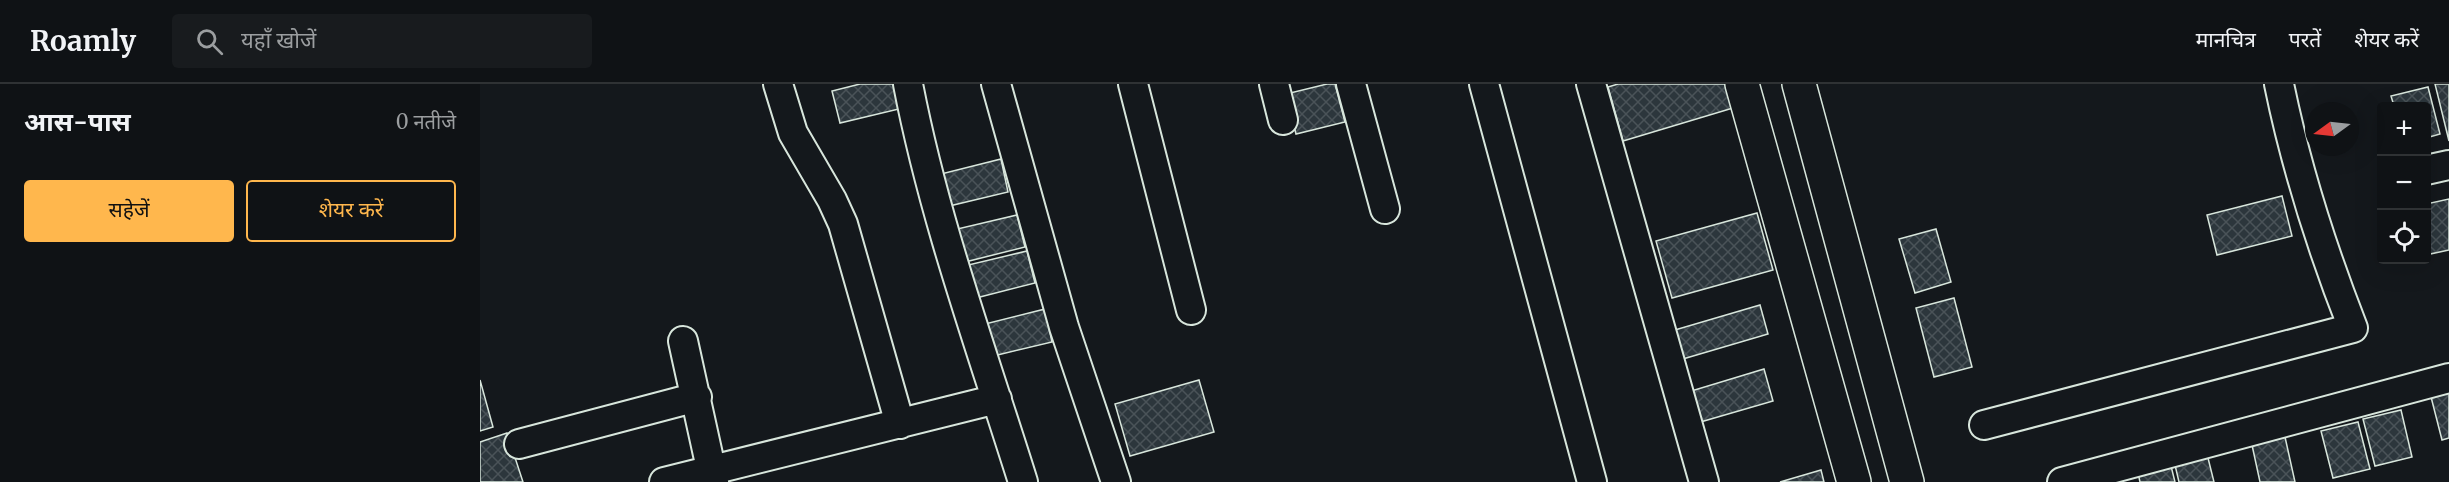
<!DOCTYPE html>
<html lang="hi">
<meta charset="utf-8">
<style>
:root{--surface:#0f1215;--page:#181b1e;--text:#f1f3f6;--muted:#9b9ea0;--line:#2f3234;--accent:#ffb74d}
body{margin:0;font-family:Merriweather,"Noto Sans Devanagari",serif;background:var(--page);color:var(--text)}
.controls{position:absolute;right:18px;top:18px;display:grid;overflow:hidden;border-radius:6px;box-shadow:0 6px 24px #0002}
.controls button{width:54px;height:54px;display:grid;place-items:center;padding:0;border:0;border-bottom:2px solid var(--line);background:var(--surface);color:var(--text);font:30px sans-serif}
.compass{position:absolute;left:1825px;top:18px;width:54px;height:54px;border-radius:50%;background:var(--surface);box-shadow:0 6px 24px #0002;rotate:255deg}
.list{margin:0;padding:0;list-style:none}
h2{display:flex;justify-content:space-between;align-items:center;height:78px;margin:0;padding:0 24px;font-size:26px}
h2 small{font-size:20px;font-weight:400;color:var(--muted)}
.actions{display:flex;gap:12px;padding:18px 24px}
.actions a{flex:1;padding:14px 0;border:2px solid var(--accent);border-radius:6px;text-align:center;font-size:21px;color:var(--accent)}
.actions .main{background:var(--accent);color:#111}
.icon{flex:none;width:33px;height:33px;fill:none;stroke:currentColor;stroke-width:2;stroke-linecap:round;stroke-linejoin:round}
.map{position:relative;flex:none;width:1969px;height:398px;overflow:hidden}
header{display:flex;align-items:center;gap:36px;box-sizing:border-box;height:84px;padding:0 30px;background:var(--surface);border-bottom:2px solid var(--line)}
header strong{font-size:28px}
nav{display:flex;gap:33px;margin-inline-start:auto;font-size:21px}
.search{width:420px;height:54px;background:var(--page);display:flex;align-items:center;gap:15px;box-sizing:border-box;padding:0 21px;border-radius:6px;color:var(--muted);font-size:22px}
main{display:flex}
aside{flex:1;background:var(--surface)}
.map>svg:first-child{display:block}
.building{fill:url(#building-cross-hatch);stroke:#d8e6dc;stroke-width:1.5}
.lines{fill:none;stroke-linecap:round;stroke-linejoin:round}
.street-casing{stroke:#d8e6dc;stroke-width:32}
.secondary-casing{stroke:#d8e6dc;stroke-width:36}
.street{stroke:#14181c;stroke-width:28}
.secondary{stroke:#14181c;stroke-width:33}
</style>
<header>
<strong>Roamly</strong>
<div class="search"><svg class="icon" aria-label="search" viewBox="0 0 24 24"><circle cx="10" cy="10" r="6"/><path d="M15 15l6 6"/></svg>यहाँ खोजें</div>
<nav><a>मानचित्र</a><a>परतें</a><a>शेयर करें</a></nav>
</header>
<main>
<aside>
<h2>आस-पास<small>0 नतीजे</small></h2>
<ul class="list">
</ul>
<div class="actions"><a class="main">सहेजें</a><a>शेयर करें</a></div>
</aside>
<div class="map">
<svg width="1969" height="398" viewBox="0 0 1969 398">
<defs>
<pattern id="building-cross-hatch" width="8" height="8" patternUnits="userSpaceOnUse" patternTransform="scale(1.5)"><rect width="8" height="8" fill="#2c363c"/><path d="M0 0l8 8M0 8l8-8" fill="none" stroke="#4a5358"/></pattern>
</defs>
<rect width="100%" height="100%" fill="#14181c"/>
<path class="building" d="M380,0H417L423,24L360,39L352,7Z
M847,0H855L865,38L816,50L806,10Z
M1138,0H1246L1253,24L1143,57L1128,3Z
M1955,0H1969V57Z
M1948,3L1960,50L1946,54V22H1914L1911,12Z
M521,75L528,108L465,123L457,91Z
M1802,112L1812,152L1737,171L1727,131Z
M1969,115V166L1950,170L1946,154V120Z
M1277,129L1293,186L1192,214L1176,157Z
M537,131L545,163L481,179L473,146Z
M1456,145L1471,198L1435,209L1419,155Z
M547,167L555,199L492,215L484,182Z
M1474,214L1492,283L1454,293L1436,224Z
M1280,221L1288,250L1196,277L1188,248Z
M565,225L572,258L509,273L501,241Z
M1284,285L1293,317L1217,339L1208,308Z
M0,296L13,343L0,347Z
M719,296L734,348L650,372L635,320Z
M1969,304V354L1962,356L1950,309Z
M1921,326L1932,373L1895,382L1883,335Z
M1878,338L1890,385L1853,394L1841,347Z
M27,349L43,398H0V358Z
M1805,353L1815,398H1780L1772,361Z
M1728,374L1734,398H1699L1695,381Z
M1691,382L1695,398H1660L1658,389Z
M1341,386L1344,398H1300Z"/>
<g class="lines">
<defs>
<path id="street" d="M298,0L313,49L352,116L363,140L420,340
M428,0C454,135 502,267 543,398
M516,0L584,243L636,398
M653,0L711,226
M794,0L803,36
M871,0L905,125
M1004,0L1112,398
M1111,0L1224,398
M1946,86L1969,81
M203,257L234,398
M1504,341L1873,244C1842,165 1816,83 1799,0
M39,360L217,313
M184,398L517,315
M1582,398L1969,294"/>
<path id="secondary" d="M1262,0L1374,398
M1319,0L1427,398"/>
</defs>
<use href="#street" class="street-casing"/>
<use href="#secondary" class="secondary-casing"/>
<use href="#street" class="street"/>
<use href="#secondary" class="secondary"/>
</g>
</svg>
<div class="controls">
<button>+</button>
<button>−</button>
<button><svg class="icon" aria-label="locate" viewBox="0 0 24 24"><circle cx="12" cy="12" r="6"/><path d="M12 2v4M12 18v4M2 12h4M18 12h4"/></svg></button>
</div>
<svg class="compass" viewBox="-18 -18 36 36"><path d="M0-13l5 13h-10z" fill="#e53935"/><path d="M0 13l5-13h-10z" fill="#9b9ea0"/></svg>
</div>
</main>
